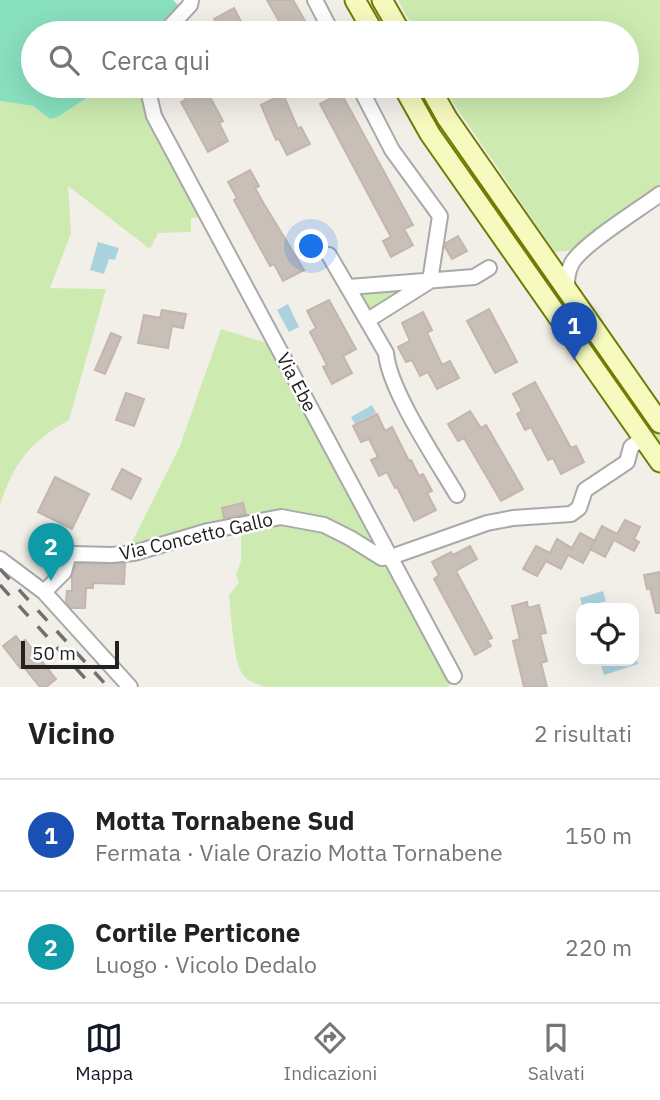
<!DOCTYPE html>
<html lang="it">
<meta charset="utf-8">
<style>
:root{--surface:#fff;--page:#f6f6f6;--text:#222;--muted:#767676;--line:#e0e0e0;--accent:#111827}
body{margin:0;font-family:"IBM Plex Sans",sans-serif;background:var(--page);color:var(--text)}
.controls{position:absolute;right:21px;bottom:21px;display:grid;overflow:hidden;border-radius:14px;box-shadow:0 7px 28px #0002}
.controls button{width:63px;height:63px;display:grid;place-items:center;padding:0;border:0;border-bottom:2px solid var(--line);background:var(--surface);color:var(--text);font:35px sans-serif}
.scale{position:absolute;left:21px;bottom:18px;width:98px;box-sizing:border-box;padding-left:7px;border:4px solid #222;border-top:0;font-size:19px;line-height:24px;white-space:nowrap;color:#222;-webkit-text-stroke:5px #fff;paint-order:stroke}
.you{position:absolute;left:312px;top:247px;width:24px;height:24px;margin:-18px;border:5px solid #fff;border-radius:50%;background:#1a73e8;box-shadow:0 0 0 10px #1a73e833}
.badge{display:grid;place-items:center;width:46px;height:46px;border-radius:50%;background:var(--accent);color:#fff;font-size:23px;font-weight:700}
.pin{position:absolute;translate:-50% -58px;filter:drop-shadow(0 2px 4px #0008)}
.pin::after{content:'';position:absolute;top:37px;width:24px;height:21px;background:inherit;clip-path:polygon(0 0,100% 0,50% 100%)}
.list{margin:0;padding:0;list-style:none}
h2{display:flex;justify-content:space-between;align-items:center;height:91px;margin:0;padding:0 28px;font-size:30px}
h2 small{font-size:23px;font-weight:400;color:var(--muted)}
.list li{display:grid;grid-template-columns:46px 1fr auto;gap:21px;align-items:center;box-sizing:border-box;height:112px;padding:0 28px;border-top:2px solid var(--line)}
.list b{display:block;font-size:26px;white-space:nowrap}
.list p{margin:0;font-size:23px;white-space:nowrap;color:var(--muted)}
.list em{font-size:23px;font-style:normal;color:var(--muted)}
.icon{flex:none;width:38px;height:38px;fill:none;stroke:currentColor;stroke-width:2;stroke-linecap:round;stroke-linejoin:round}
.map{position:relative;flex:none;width:660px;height:687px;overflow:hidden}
.search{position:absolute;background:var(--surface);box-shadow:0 7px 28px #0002;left:21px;right:21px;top:21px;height:77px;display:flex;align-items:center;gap:18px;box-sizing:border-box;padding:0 24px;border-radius:38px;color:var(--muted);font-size:26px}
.sheet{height:315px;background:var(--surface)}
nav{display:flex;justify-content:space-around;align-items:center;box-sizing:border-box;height:98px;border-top:2px solid var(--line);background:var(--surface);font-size:19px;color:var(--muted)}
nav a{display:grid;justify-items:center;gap:4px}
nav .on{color:var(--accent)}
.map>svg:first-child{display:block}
.grass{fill:#cdebb0}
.pitch{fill:#88e0be}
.water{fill:#aad3df}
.building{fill:#c7bfb8;stroke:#c4b6ab;stroke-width:2}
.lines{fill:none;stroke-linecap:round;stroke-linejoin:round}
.minor-casing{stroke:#a9a9a9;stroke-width:18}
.secondary-casing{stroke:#707d05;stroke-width:23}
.minor{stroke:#fff;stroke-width:14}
.secondary{stroke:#f7fabf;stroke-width:19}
.rail{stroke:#707070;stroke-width:3.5;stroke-dasharray:14 14;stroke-linecap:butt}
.labels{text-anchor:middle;stroke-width:5;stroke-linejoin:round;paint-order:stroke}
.street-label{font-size:19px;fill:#222;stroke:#fff}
</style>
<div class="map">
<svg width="660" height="687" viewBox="0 0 660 687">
<rect width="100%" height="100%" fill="#f2efe9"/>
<path class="grass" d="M398,0H660V189L583,245L572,250L555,252L454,104L444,86H627V33H416Z
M104,86H140L146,110L202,217L191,218V232L158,233L150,249L68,186L71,233L50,288L106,289L69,420C30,442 14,462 0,505V101L33,106L50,119L58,117Z
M415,86H422L570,307L565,311L440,130Z
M410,288L369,310L361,296V293Z
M575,314L660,435V447L570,318Z
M221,329L270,344L380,548C341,524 292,508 247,516L243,503L222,508L225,522L215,525L207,522L202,528L129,548L180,446Z
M270,522C303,526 338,528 360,555L368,551L393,575L453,684L446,687H265C258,684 247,682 242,673C233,660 231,612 229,595L239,583L236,575L241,561V529Z"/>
<path class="pitch" d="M0,0H173L179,6L156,33H33V86H104L58,117L50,119L33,106L0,101Z"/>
<path class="water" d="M98,242L119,248L115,260L109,259L104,274L90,270Z
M288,304L299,327L289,332L277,310Z
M372,405L376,413L355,424L351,417Z
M603,591L606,601L583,608L580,598Z
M634,652L638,664L604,675L600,661H634Z"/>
<path class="building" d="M267,0H293L312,33H286Z
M234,8L247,33H221L214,19Z
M179,86H204L223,121L219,123L228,141L208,152L181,102L186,100Z
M341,93L413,225L404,229L413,245L391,257L383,241L391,237L320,104Z
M283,94L298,129L301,127L310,144L287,155L279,139L276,140L261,105Z
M250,170L259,186L255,188L264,204L304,270L283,281L274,264L270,266L234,200L237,198L228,182Z
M458,236L467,251L452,259L445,247L446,243Z
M329,300L356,349L343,356L352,373L332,384L323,367L327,365L310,332L316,328L307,311Z
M489,309L517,362L495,373L467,321Z
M162,310L186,314L183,328L172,326L168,348L138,343L144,315L160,318Z
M423,312L432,330L427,333L442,365L450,361L459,378L437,389L428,372L420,376L412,360L406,362L398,347L410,341L402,323Z
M111,333L121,337L105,374L95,370Z
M535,382L571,448L576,446L584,462L561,474L553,458L548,460L531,427L525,430L517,414L522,411L513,394Z
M126,393L144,399L134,426L116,420Z
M470,411L481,428L486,425L523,489L501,501L464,438L458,441L448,424Z
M377,414L385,431L392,427L409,461L411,460L419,476L423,474L432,491L427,493L436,510L414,521L397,487L395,488L387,472L379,476L371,460L378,457L369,439L361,442L353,426Z
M122,469L141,479L131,499L112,489Z
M55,477L89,494L72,529L38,512Z
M243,503L246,514L224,518L222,508Z
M625,520L640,527L634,539L639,542L634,551L614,540L605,557L590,549L602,526L617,534Z
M580,533L595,541L583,563L568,555L561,569L546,561L537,576L523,569L536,546L550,553L557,539L572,548Z
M470,546L477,559L456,571L492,638L487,640L491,646L475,655L434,579L439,575L432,562L451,552L453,555Z
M125,563L124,584L93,583V588H86L85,608H71L66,602L67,591H72V577L76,564Z
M660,572V613H656L650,588L647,589L644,575Z
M527,602L528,608L539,605L546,633L540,634L547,661L541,663L547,687H524L513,641L520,639L512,606Z
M16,636L21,643L25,640L56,679L46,687H40L23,666L20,668L3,646Z"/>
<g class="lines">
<defs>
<path id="minor" d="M315,0L332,33
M164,33L190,5L191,0
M147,86L154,116L454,676
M359,86L392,150L440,216L430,281L368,320
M329,255L386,353C389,390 437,461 457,495
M349,287L474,277L489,268
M567,290C567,280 567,272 572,263C583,244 640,209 660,194
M0,559L44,592L130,687
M44,592L64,572L68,557L73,554L111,555L134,553L208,531L281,517L324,525L350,538L382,558L391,557L487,523L513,518L571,514L579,508L585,490L627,462L631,447L643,438"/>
<path id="secondary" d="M355,0L374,33
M382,0L401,33
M403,86L430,134L660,462
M429,86L447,118L660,423"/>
</defs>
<use href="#minor" class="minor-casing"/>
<use href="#secondary" class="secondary-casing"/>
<use href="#minor" class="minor"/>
<use href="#secondary" class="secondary"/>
<path class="rail" d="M0,569L108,687
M0,585L93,687"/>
</g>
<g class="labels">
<g class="street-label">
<text transform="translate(297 382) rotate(62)" y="7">Via Ebe</text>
<text transform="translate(196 536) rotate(-13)" y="7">Via Concetto Gallo</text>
</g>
</g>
</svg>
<div class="controls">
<button><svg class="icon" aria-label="locate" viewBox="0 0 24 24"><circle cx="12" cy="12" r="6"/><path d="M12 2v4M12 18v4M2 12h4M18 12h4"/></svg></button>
</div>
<div class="scale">50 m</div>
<div class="you"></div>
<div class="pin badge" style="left:574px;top:360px;background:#1a4fb4">1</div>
<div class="pin badge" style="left:51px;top:581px;background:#0f9aa8">2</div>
<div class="search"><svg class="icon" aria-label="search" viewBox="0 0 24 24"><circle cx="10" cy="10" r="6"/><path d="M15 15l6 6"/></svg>Cerca qui</div>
</div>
<section class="sheet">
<h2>Vicino<small>2 risultati</small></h2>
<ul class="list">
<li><span class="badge" style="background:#1a4fb4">1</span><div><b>Motta Tornabene Sud</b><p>Fermata · Viale Orazio Motta Tornabene</p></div><em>150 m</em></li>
<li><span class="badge" style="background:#0f9aa8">2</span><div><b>Cortile Perticone</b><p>Luogo · Vicolo Dedalo</p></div><em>220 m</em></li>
</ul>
</section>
<nav>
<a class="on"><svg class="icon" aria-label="map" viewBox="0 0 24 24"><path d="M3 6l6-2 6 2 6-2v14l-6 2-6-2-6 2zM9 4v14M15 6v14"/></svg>Mappa</a>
<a><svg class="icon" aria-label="directions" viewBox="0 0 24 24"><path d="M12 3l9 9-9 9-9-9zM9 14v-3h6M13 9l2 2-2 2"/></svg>Indicazioni</a>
<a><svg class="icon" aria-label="saved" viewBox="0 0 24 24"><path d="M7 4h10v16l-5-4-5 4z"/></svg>Salvati</a>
</nav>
